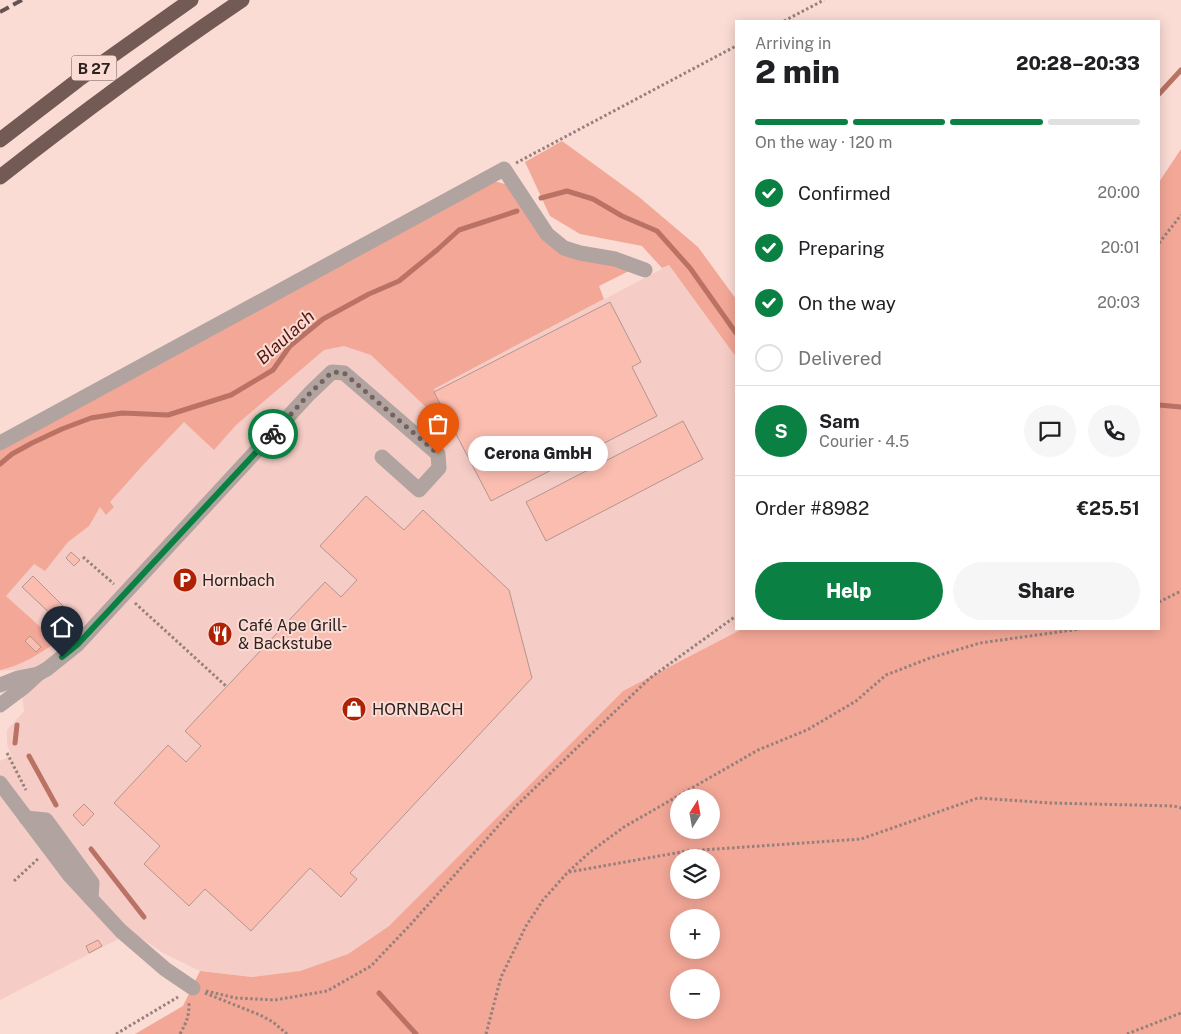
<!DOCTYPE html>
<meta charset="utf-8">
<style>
body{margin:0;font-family:"Public Sans",sans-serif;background:#f6f6f6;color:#202124;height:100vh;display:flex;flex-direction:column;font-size:19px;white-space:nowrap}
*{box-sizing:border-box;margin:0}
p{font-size:16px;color:#757577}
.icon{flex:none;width:28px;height:28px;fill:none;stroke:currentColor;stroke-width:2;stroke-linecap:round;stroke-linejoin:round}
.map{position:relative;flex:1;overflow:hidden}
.side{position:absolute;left:735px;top:20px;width:425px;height:610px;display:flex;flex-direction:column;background:#fff;border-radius:0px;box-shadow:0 2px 12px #0003}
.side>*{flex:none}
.needle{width:32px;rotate:11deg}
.fabs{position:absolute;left:670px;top:789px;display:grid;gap:10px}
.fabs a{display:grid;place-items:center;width:50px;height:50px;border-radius:50%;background:#fff;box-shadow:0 2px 12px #0003;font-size:25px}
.pin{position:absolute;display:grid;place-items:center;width:42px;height:42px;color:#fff;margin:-51px -21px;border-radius:50% 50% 50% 0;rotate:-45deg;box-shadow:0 0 5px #0007}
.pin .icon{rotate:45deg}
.courier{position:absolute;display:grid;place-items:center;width:50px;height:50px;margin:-25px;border:4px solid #0b8043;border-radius:50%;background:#fff;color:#222;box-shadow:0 1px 6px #0007}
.bubble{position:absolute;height:35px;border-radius:18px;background:#fff;box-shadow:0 2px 12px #0003;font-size:16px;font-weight:800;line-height:35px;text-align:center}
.head em{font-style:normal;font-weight:800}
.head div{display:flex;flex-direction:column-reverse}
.head{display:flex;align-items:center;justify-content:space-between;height:85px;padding:0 20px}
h1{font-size:32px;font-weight:800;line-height:38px}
.bar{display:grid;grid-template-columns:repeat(4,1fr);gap:8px 5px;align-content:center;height:60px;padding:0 20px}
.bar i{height:6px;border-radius:4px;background:#e0e0e0}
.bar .on{background:#0b8043}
.bar p{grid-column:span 4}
.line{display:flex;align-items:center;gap:12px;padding:0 20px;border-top:1px solid #e0e0e0}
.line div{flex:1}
.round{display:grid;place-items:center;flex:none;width:52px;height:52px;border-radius:26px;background:#f6f6f6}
ol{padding:0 20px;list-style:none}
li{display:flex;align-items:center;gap:15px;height:55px}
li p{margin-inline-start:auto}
li .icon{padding:5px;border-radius:50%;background:#0b8043;color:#fff;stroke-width:4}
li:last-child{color:#757577}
li i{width:28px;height:28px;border:2px solid #e0e0e0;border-radius:50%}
.action{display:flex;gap:10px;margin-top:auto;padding:10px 20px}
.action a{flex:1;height:58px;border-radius:30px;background:#0b8043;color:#fff;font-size:20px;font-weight:800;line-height:58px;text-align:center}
.action a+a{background:#f6f6f6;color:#202124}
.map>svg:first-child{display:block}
</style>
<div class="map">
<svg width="1181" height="1034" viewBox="0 0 1181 1034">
<rect width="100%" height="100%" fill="#fbdcd5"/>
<polygon fill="#f5cdc6" points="669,265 736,357 736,629 742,629 623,691 389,926 348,954 300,971 252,977 200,971 163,953 132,932 0,1000 0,761 11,755 7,744 7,730 24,711 19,670 0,671 0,479 390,313 434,389"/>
<g fill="#f3a797" fill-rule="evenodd">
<polygon points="562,141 639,197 698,247 736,299 736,357 669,265 662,268 642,246 580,234 550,216 525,162"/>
<path d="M 1181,149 L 1181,1034 L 135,1034 L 183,1006 L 200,971 L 252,977 L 300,971 L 348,954 L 389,926 L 623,691 L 742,629 L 1159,629 L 1159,182 ZM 679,798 L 711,798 L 711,830 L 679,830 ZM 679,858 L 711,858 L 711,890 L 679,890 ZM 679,918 L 711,918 L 711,950 L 679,950 ZM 679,978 L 711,978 L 711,1010 L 679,1010 Z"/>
<path d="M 483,181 L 498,182 L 512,186 L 547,234 L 637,267 L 599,286 L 604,299 L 434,389 L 455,431 L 449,429 L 371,355 L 344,346 L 324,350 L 236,425 L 214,450 L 184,422 L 143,465 L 110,502 L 114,507 L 106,515 L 100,507 L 89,526 L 68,542 L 45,571 L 34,564 L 6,596 L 57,642 C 40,653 21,666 0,670 L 0,443 Z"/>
</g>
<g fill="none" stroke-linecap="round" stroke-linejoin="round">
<g stroke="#b97264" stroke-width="5">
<polyline points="1159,94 1181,70"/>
<polyline points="541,198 567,191 593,199 622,216 657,231 690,268 736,333"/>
<polyline points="1159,405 1181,407"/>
<polyline points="0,464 12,454 32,443 62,429 91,418 122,413 168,415 231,395 273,370 290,346 323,319 369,294 399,281 437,250 459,230 517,211"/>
<polyline points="15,743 17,725"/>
<polyline points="29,756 56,805"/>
<polyline points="91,849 144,917"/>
<polyline points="379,993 416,1034"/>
</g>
</g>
<g fill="#fabdb0" stroke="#b2968f">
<polygon points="610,302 641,362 632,367 657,416 491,501 434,392"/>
<polygon points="683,421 703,459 546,541 526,502"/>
<polygon points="366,496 404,530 423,510 509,590 532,678 350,873 357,879 341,897 310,868 251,931 205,889 189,906 144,864 160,846 114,803 168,745 186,762 201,746 185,731 325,582 341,597 357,580 320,546"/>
<polygon points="71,552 80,560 74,566 66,558"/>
<polygon points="33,576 65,608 55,618 22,587"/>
<polygon points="30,636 41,647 36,652 25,641"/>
<polygon points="84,804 94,814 83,826 73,815"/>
<polygon points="98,940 102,946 89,953 86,946"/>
</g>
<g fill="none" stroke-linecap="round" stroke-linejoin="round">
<g stroke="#95807b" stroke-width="3" stroke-dasharray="2.5 2.5" stroke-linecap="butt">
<polyline points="784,21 824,0"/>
<polyline points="516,163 736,46"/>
<polyline points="1159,243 1181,215"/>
<polyline points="83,557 114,584"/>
<polyline points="1159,602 1181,591"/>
<polyline points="135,603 227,687"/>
<polyline points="7,753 26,790"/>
<polyline points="569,872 687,851 861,839 978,798 1051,803 1174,806 1181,808"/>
<polyline points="14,881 39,858"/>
<polyline points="206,991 236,998 275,1000 327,991 371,966 411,924 516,806 650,678 736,616"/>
<polyline points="205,993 260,1015 273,1022 287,1034"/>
<polyline points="116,1034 178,997"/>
<path d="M 180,1034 C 187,1021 189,1017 189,1003"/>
<polyline points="486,1034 501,977 526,926 543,900 568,872 590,852 624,827 758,750 807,730 856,701 886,675 930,658 980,643 1080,629"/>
<polyline points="1127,1034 1181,1013"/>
</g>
<g stroke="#b0a3a0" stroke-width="15">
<polyline points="0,443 504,169 547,234 564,248 580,253 615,259 645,270"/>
<polyline points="0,685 18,678 38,674 47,669 77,645 310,393 332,372 344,373 438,454 439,468 419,490 382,457"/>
<polyline points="0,705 24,687 38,674"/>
<polyline points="0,783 70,876 121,931 165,969 193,988"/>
<polyline points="26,818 46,820 92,883 91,898"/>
</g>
<g stroke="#745a54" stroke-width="15">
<polyline points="0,140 78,80 191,0"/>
<path d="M 0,177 C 79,115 159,56 242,0"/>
</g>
<polyline stroke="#645350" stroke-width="4" stroke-dasharray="10 5" stroke-linecap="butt" points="0,12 22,0"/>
</g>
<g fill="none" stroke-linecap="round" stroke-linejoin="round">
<polyline stroke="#74625f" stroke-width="5" stroke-dasharray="0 9" points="273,434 310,393 332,372 344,373 438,454"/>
<polyline stroke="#0b8043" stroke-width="6" points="62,657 77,645 273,434"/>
</g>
<defs>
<symbol id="parking-disc" viewBox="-11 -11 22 22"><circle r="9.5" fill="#af2104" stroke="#fbdcd5"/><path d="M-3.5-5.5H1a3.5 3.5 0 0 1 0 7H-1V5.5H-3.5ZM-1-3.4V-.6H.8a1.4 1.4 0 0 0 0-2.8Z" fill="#fff"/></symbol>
<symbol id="restaurant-disc" viewBox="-11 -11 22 22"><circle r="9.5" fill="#af2104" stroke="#fbdcd5"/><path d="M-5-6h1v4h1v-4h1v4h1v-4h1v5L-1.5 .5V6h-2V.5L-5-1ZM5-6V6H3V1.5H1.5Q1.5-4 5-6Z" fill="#fff"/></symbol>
<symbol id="shop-disc" viewBox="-11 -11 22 22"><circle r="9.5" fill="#af2104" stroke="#fbdcd5"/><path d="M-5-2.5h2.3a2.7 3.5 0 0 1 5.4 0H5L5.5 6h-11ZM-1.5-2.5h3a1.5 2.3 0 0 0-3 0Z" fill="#fff"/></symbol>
</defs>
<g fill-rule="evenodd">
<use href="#parking-disc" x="171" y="566" width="28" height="28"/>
<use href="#restaurant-disc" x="206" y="620" width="28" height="28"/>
<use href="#shop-disc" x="340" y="695" width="28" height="28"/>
</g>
<g text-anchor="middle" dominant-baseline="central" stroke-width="4" stroke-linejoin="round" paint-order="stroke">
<rect fill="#fbdcd5" stroke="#6a5956" stroke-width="1" x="71.5" y="55.5" width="45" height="25" rx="4"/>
<g font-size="15" font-weight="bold" fill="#2c211f">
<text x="94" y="68">B 27</text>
</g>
<g font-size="16" fill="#2c211f" stroke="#fbdcd5" text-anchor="start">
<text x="202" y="580">Hornbach</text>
<text x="238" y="625">Café Ape Grill-<tspan x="238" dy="18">&amp; Backstube</tspan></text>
<text x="372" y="709">HORNBACH</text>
</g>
<g font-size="18" font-style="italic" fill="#53170c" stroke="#fbdcd5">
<text transform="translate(285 337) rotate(-42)">Blaulach</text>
</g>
</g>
</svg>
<div class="fabs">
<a><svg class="needle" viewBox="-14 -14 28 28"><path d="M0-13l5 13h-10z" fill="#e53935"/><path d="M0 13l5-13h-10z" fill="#757577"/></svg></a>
<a><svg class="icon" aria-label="layers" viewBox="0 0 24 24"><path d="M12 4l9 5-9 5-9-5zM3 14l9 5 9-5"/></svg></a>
<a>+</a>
<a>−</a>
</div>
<div class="pin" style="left:438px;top:454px;background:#ea580c"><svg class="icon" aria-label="bag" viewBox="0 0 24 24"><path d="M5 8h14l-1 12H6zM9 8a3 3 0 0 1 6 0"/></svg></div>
<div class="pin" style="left:62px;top:657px;background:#1f2937"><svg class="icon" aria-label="home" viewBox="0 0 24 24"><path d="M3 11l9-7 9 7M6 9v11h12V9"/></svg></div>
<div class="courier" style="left:273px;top:434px"><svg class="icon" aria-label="bike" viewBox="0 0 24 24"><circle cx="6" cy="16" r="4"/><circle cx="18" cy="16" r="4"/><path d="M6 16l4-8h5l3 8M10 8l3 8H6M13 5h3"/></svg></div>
<div class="bubble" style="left:468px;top:436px;width:140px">Cerona GmbH</div>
<section class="side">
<div class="head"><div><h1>2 min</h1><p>Arriving in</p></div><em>20:28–20:33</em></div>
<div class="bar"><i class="on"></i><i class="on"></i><i class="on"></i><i></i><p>On the way · 120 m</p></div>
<ol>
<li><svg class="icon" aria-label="check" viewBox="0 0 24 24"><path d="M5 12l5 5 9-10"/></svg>Confirmed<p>20:00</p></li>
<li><svg class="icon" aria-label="check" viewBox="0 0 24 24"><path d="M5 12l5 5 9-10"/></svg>Preparing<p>20:01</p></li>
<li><svg class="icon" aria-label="check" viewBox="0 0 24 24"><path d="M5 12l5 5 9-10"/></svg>On the way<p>20:03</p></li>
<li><i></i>Delivered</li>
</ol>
<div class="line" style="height:90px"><b class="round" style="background:#0b8043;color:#fff">S</b><div><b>Sam</b><p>Courier · 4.5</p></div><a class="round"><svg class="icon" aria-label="chat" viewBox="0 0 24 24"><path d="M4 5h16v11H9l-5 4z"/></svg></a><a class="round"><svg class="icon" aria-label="phone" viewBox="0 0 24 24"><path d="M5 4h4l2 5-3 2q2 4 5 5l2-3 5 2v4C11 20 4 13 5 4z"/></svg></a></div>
<div class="line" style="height:65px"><div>Order #8982</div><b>€25.51</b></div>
<div class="action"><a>Help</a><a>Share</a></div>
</section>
</div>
